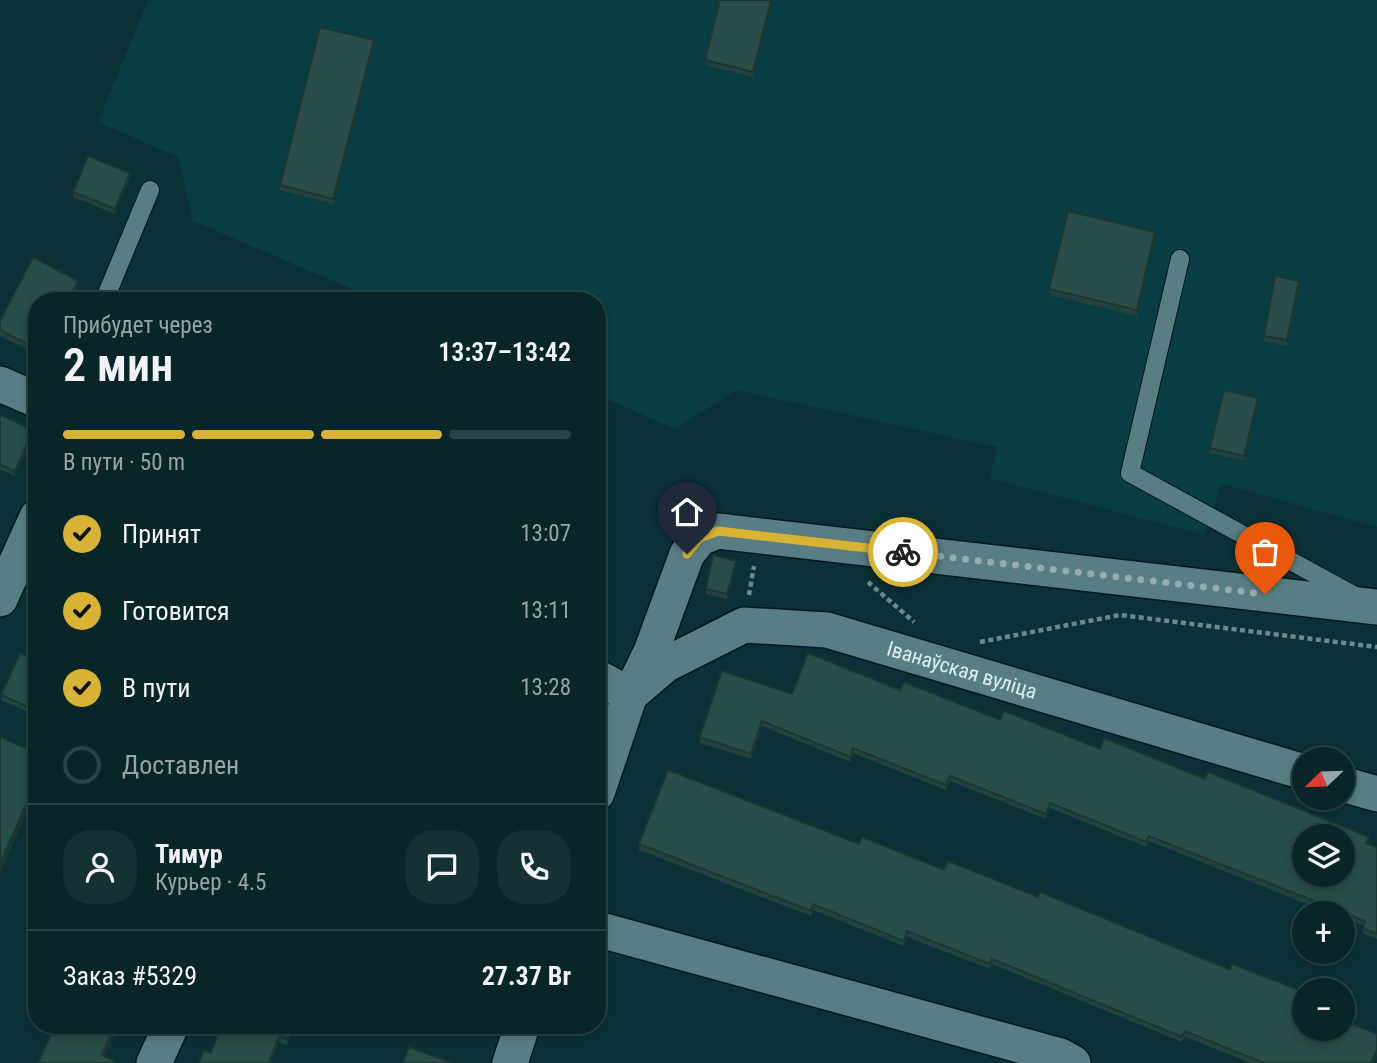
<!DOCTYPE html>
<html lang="ru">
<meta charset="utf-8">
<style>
body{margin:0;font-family:"Roboto Condensed",sans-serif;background:#163134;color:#f1f3f6;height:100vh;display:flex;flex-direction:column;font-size:26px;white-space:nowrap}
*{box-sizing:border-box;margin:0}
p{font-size:23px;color:#98a5a8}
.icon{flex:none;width:38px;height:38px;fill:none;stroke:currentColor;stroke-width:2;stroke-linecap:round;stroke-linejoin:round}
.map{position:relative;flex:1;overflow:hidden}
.drawer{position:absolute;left:28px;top:292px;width:578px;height:742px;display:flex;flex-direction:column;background:#082528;border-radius:28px;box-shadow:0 4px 10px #0003,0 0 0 2px #294245}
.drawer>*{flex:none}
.needle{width:46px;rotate:247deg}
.controls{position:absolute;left:1292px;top:747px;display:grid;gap:14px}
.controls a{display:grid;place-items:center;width:63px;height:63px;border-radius:50%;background:#082528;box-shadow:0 4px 10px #0003,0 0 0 2px #294245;font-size:35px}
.pin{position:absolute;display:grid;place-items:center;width:60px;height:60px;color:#fff;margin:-72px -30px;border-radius:50% 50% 50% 0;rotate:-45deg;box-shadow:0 0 7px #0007}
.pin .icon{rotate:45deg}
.courier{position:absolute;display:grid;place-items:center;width:70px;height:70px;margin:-35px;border:5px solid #d9b434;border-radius:50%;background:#fff;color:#222;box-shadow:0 2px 9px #0007}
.headline em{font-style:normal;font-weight:600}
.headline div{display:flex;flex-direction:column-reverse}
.headline{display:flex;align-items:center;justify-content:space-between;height:119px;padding:0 35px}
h1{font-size:46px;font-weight:600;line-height:52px}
.bar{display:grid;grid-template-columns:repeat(4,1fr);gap:10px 7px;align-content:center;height:84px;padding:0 35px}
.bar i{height:9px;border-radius:5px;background:#294245}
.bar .selected{background:#d9b434}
.bar p{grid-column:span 4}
.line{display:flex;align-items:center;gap:18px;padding:0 35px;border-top:2px solid #294245}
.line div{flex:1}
.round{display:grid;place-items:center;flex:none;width:74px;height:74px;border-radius:28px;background:#163134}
ol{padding:0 35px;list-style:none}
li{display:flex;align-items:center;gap:21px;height:77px}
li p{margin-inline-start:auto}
li .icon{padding:7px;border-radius:50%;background:#d9b434;color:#111;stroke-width:4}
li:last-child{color:#98a5a8}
li i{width:38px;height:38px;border:4px solid #294245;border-radius:50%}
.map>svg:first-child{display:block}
</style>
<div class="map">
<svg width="1377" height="1063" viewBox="0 0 1377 1063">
<rect width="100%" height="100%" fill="#0b3136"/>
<polygon fill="#083d43" points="148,0 1377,0 1377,527 1222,484 1204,535 990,478 997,447 736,390 676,429 597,395 597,301 380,301 193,221 178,157 98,122"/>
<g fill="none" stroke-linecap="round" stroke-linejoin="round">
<defs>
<g id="service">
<polyline points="1180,259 1130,473 1353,595"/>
<polyline points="104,301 150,190"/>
</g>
<g id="minor">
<polyline points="0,384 37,400"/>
<polyline points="0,599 37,517"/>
<polyline points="597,677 630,695 651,652 687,554 700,538 718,531 1377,607"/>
<polyline points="1342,784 1377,794"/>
<path id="s1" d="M 597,793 L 630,695 L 665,665 L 744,625 L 827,630 L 1304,772"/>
<polyline points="597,929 1060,1056 1073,1063"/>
<polyline points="154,1063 171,1026"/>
<polyline points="510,1063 522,1026"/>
</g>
</defs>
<use href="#service" stroke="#00181c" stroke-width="20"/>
<use href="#minor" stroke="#00181c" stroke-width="38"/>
<g stroke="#6c898d" stroke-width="4.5" stroke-dasharray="5 3.5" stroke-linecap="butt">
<polyline points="868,582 914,622"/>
<polyline points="749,595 754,566"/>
<polyline points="980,642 1120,615 1377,647"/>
</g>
<use href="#service" stroke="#587e83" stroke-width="18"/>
<use href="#minor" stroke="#587e83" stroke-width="35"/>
</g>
<g fill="#23423e">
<polygon points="720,0 772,0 753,77 705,65 705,60"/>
<polygon points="374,46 333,204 280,190 280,185"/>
<polygon points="130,178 115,214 73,197 73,192"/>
<polygon points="1155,238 1137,316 1049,295 1049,289"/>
<polygon points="33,257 78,281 78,286 71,301 37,301 37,354 0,336 0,321"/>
<polygon points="1299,286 1287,346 1264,341 1264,336"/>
<polygon points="1258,403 1244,461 1210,453 1210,448"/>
<polygon points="0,415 33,435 15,476 0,470"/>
<polygon points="736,566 727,599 706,594 706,589"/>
<polygon points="37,661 37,716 1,700 1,695"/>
<polygon points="900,690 1100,749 1205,779 1369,842 1368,844 1377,848 1377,939 1363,933 1364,926 1342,917 1342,914 1332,914 1149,841 1146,847 1050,808 1046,819 950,781 946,790 853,753 850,762 762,726 751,759 700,743 700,737 792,694"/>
<polygon points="639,844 859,844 944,870 1302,1004 1377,1034 1377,1054 1374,1063 1251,1063 1185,1037 1182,1042 992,964 990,969 907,937 904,946 813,910 811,916 639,850"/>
<polygon points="294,1026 287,1045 279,1042 211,1053"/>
</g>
<g fill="#1d3632">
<polygon points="771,0 772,0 753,77 753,72"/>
<polygon points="374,40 374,46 333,204 333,199"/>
<polygon points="130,173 130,178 115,214 115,209"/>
<polygon points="1155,232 1155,238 1137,316 1137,310"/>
<polygon points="78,281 78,286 71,301 68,301"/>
<polygon points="1299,281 1299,286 1287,346 1287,340"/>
<polygon points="1258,398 1258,403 1244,461 1244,456"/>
<polygon points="33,430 33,435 15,476 15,471"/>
<polygon points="736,561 736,566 727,599 727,594"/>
<polygon points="762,721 762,726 751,759 751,754"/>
<polygon points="37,779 37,789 0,874 0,864"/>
<polygon points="1050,803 1050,808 1046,819 1046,814"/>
<polygon points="115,1026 119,1026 102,1063 102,1055"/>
<polygon points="292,1026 294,1026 287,1045 287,1039"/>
<polygon points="279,1036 279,1042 271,1063 269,1063"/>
<polygon points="1377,1049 1377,1054 1374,1063 1371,1063"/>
</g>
<g fill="#294d48" stroke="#1d3632" stroke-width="2" fill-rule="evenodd">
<polygon points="720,0 771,0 753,72 705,60"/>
<polygon points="320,27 374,40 333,199 280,185"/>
<polygon points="88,156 130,173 115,209 73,192"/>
<polygon points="1068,211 1155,232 1137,310 1049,289"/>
<polygon points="33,257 78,281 68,301 37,301 37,349 0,330 0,321"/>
<polygon points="1275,276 1299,281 1287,340 1264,336"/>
<polygon points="1224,390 1258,398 1244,456 1210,448"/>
<polygon points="0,415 33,430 15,471 0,465"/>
<polygon points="713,555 736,561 727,594 706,589"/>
<polygon points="20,653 37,661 37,711 1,695"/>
<path d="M 808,653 L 900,690 L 904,682 L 1000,720 L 1004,711 L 1100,749 L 1104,738 L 1205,779 L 1208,772 L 1369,837 L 1366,843 L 1377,848 L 1377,934 L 1363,928 L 1365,921 L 1149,836 L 1146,842 L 1050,803 L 1046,814 L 950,776 L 946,785 L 853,748 L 850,757 L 762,721 L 751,754 L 700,737 L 722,671 L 792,694 ZM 1304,836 L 1342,836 L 1342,875 L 1304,875 Z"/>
<polygon points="0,737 37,753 37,779 0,864"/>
<polygon points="668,770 859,844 862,837 944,870 948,861 1038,897 1040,892 1230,970 1232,964 1304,992 1300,1003 1304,1004 1304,1029 1342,1029 1342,1020 1377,1034 1377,1049 1371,1063 1264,1063 1185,1031 1182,1037 992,959 990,964 907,931 904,941 813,904 811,911 639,844"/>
<polygon points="55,1026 115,1026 102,1055 115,1061 114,1063 38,1063"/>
<polygon points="221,1026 292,1026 287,1039 279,1036 269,1063 199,1063 204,1050 211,1053"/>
<polygon points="409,1047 452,1063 403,1063"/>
</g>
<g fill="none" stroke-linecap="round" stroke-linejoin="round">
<polyline stroke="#92acb0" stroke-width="7" stroke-dasharray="0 12.6" points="903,552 1265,594"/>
<polyline stroke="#d9b434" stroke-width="9" points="687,554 700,538 718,531 903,552"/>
</g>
<g text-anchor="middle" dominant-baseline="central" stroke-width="5" stroke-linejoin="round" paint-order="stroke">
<g font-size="21" fill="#dbeff2" stroke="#0b3136">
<text stroke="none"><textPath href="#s1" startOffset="462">Іванаўская вуліца</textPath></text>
</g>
</g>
</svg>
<div class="controls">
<a><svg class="needle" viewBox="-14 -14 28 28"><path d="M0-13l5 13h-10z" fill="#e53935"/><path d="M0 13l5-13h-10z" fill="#98a5a8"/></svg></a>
<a><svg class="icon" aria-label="layers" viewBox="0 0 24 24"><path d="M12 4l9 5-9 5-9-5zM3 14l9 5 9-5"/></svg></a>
<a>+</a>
<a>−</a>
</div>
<div class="pin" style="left:1265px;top:594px;background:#ea580c"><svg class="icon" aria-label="bag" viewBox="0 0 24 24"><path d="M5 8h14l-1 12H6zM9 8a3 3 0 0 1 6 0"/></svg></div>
<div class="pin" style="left:687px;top:554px;background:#1f2937"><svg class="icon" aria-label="home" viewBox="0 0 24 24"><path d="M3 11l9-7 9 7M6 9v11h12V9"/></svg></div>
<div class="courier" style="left:903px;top:552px"><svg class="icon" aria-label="bike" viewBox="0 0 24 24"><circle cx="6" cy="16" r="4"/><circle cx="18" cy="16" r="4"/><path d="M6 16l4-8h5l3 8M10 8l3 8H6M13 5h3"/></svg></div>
<section class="drawer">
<div class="headline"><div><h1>2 мин</h1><p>Прибудет через</p></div><em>13:37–13:42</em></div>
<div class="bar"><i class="selected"></i><i class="selected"></i><i class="selected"></i><i></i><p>В пути · 50 m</p></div>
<ol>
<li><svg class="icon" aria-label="check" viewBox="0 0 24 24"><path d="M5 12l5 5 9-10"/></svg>Принят<p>13:07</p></li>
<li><svg class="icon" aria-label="check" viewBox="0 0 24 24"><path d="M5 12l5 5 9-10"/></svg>Готовится<p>13:11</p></li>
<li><svg class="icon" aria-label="check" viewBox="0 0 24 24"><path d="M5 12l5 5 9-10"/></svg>В пути<p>13:28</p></li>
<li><i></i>Доставлен</li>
</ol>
<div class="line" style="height:126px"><a class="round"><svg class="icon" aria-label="person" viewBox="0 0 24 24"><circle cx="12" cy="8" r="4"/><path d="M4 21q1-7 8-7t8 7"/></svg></a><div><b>Тимур</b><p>Курьер · 4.5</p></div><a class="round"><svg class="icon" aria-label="chat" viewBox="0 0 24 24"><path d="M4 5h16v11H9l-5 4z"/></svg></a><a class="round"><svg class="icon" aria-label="phone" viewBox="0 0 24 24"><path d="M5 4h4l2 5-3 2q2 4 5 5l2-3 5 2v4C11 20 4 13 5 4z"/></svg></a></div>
<div class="line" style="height:91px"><div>Заказ #5329</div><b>27.37 Br</b></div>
</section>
</div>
